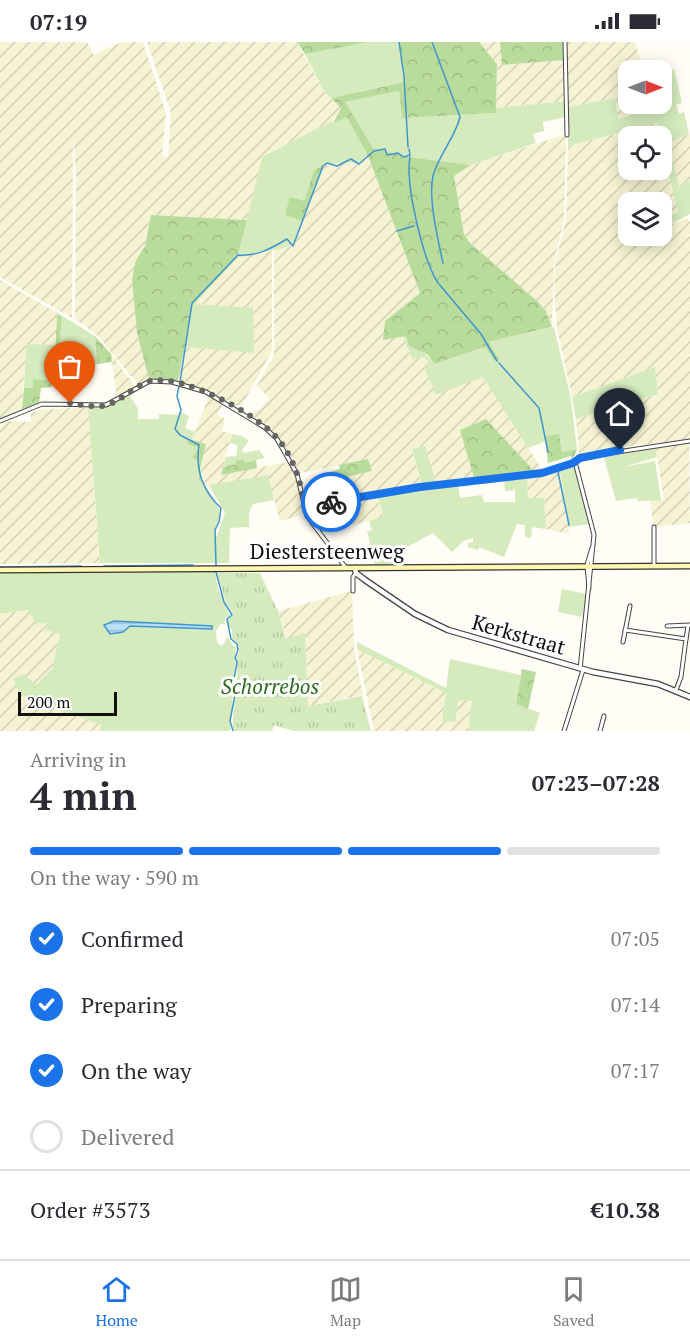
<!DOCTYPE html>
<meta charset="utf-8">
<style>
body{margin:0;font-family:"PT Serif",serif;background:#f7f7f7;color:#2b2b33;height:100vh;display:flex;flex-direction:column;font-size:22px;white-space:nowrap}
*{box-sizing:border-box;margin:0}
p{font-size:20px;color:#7c7c81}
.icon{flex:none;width:33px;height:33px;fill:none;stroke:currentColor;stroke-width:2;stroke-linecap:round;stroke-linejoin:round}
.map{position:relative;height:689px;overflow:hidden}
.side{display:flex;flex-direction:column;background:#fff;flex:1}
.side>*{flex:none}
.needle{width:39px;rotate:90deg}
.fabs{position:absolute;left:618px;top:18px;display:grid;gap:12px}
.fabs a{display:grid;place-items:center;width:54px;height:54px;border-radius:12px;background:#fff;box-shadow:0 3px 15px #0003;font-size:30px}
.scale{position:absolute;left:18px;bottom:15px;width:99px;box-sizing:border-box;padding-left:6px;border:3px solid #111;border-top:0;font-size:16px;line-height:21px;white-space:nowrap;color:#111;-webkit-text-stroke:4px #fff;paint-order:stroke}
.pin{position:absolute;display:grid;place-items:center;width:51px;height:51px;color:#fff;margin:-62px -26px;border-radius:50% 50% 50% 0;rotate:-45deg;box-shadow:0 0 6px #0007}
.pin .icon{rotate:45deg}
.courier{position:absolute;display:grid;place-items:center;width:60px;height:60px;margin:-30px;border:4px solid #1a73e8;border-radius:50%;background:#fff;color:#222;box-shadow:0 2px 8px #0007}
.headline em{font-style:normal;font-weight:700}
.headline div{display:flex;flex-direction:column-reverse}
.headline{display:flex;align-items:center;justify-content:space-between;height:102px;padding:0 30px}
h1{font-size:39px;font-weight:700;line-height:45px}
.bar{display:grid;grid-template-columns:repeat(4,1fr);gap:9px 6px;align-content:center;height:72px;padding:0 30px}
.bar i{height:8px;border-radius:4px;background:#e1e1e2}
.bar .on{background:#1a73e8}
.bar p{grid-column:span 4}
.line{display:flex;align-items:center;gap:15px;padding:0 30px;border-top:2px solid #e1e1e2}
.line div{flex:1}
ol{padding:0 30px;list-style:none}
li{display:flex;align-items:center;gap:18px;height:66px}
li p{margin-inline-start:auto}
li .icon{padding:6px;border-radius:50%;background:#1a73e8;color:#fff;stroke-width:4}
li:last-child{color:#7c7c81}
li i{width:33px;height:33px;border:3px solid #e1e1e2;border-radius:50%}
.status{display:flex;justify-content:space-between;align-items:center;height:42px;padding:0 30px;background:#fff;direction:ltr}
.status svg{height:16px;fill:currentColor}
.dock{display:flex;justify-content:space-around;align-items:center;height:84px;border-top:2px solid #e1e1e2;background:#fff;font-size:16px;color:#7c7c81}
.dock a{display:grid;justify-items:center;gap:3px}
.dock .on{color:#1a73e8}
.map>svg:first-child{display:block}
</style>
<div class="status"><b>07:19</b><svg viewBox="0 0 49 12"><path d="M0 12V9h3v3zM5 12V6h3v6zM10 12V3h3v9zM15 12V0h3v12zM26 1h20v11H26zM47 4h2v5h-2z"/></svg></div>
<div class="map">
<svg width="690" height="689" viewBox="0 0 690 689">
<defs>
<pattern id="farmland-furrows" width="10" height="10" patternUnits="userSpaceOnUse" patternTransform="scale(1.5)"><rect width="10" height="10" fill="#f6f3d4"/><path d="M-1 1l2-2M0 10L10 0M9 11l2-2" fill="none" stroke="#d2cfb5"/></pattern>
<pattern id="forest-crowns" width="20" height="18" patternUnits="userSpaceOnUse" patternTransform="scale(1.5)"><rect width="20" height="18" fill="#b9dc9c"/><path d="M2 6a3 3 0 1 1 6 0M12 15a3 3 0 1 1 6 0" fill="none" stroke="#9ebc85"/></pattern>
<pattern id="park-tufts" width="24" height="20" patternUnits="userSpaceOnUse" patternTransform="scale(1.5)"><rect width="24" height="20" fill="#d5ebbd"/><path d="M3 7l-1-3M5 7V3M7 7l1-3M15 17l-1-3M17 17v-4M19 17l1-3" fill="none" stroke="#b6c8a1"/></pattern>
<pattern id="water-rules" width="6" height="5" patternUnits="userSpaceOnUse" patternTransform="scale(1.5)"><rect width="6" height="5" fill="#b9e0f7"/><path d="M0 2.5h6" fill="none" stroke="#9ebfd3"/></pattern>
</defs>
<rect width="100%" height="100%" fill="#fffdf5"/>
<g fill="url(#farmland-furrows)" fill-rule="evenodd">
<polygon points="0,0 87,0 94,13 122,0 143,0 166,71 162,115 168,114 171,71 147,0 297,0 325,51 341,66 332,79 262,115 247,178 151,173 145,204 136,218 137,291 149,338 137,341 96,292 76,278 75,274 76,135 73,95 72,276 0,235"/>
<polygon points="479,0 500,0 503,23 565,18 565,59 496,66 497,22"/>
<polygon points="567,0 635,0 643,28 628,28 628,62 652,62 654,67 618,77 615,56 568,65"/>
<path d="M 657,81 L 660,94 L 628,94 L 628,128 L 662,128 L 662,99 L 679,170 L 671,173 L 673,182 L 687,176 L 690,180 L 690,398 L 621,405 L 581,413 L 579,412 L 576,377 L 658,352 L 655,325 L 572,355 L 557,286 L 554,250 L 555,221 L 566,178 L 568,104 ZM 628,160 L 662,160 L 662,194 L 628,194 Z"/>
<polygon points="566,92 564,177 554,221 552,285 546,269 537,259 469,200 464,192 454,134 471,123"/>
<polygon points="690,92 690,139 679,144 668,101"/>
<polygon points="368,114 420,251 386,279 383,298 403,294 412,317 425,314 429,324 425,325 483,335 543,429 535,430 485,377 461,388 474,436 436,441 424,404 412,408 422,443 323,459 304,453 303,444 371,429 369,418 299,431 279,395 250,372 262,366 269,356 257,344 274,312 274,207 292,204 324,122 335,124 350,119 359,122"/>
<polygon points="272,209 272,309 242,363 236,364 204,347 178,339 185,305 254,310 252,267 193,262 237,216"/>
<polygon points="0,238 56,270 57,273 56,303 26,303 22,367 0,376"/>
<polygon points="111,312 135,344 117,356 112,320"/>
<polygon points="209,354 223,362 217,373 225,377 222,389 232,392 221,432 290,420 299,441 303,473 280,479 267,433 206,445 200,426 206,402 192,398"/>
<polygon points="88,365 100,521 0,522 0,384 4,382 4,379 31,380 31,372 39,368"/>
<polygon points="689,400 690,481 653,485 651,458 664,457 656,407"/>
<polygon points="560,427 569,492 546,487 544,456 528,457 527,433"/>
<polygon points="377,453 384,475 322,491 308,473 312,464"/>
<polygon points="352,549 354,608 363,653 308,664 305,592 287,597 278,569"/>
<polygon points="28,568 38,581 47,582 60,592 52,627 36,643 33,642 20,651 101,683 100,689 0,689 0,572"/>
<polygon points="357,607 446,651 442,678 458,657 473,659 468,689 374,689"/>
</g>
<g fill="#d5ebbd">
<polygon points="370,0 398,0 405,40 331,56 325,51 305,12"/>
<polygon points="660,20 665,32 674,27 682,61 676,63 679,72 684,70 689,92 668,101 679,144 690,139 690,172 673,181 671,173 678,170 657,81 568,104 568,65 615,56 618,77 653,67 652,62 662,62 662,28 644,28"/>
<polygon points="399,49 402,76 496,71 496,66 565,59 566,75 543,80 544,89 533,92 536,101 471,123 409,115 373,106 344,60"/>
<path d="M 347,74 L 368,114 L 359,122 C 348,117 336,124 324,122 L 314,128 L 304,159 L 286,173 L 302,179 L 292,204 L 237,216 L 262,115 L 332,79 L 333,81 Z"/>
<polygon points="193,262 253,266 254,311 185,305"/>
<path d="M 56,270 L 95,294 L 97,322 L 83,324 L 83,332 L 73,333 L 68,328 L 69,319 C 55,312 59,287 62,274 L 57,273 Z"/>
<path d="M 554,285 L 571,357 L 577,407 L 562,410 L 559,393 L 545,394 L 546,399 L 528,406 L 483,335 L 436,353 L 424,325 L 429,323 L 425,315 L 412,317 L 403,294 L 406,294 C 414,309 425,308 434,322 L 485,305 L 498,317 L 487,300 Z"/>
<polygon points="26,302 56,303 54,345 51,345 50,338 34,337 33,347 24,346"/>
<polygon points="655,325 658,352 576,377 572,355"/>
<path d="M 129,352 L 138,367 L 138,377 L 159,377 L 159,372 L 179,373 L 180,370 L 189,374 L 185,386 L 195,390 L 192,398 L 189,397 L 200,406 L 193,414 L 198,419 L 199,439 L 202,439 C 217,463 226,464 214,493 L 217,494 L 225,471 L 209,443 L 268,433 L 274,458 L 253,462 L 249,471 L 249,485 L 230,486 L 229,521 L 100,521 L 88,365 L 105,364 Z"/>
<polygon points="232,392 242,394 249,399 242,408 244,411 259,408 265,416 244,421 236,419 237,422 223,425 226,415 236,414 238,403 230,401"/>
<polygon points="425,404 436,441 422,443 412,407"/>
<polygon points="656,407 657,415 623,425 655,419 661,458 638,459 637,456 616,459 604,416 613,412"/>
<polygon points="575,423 590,482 568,485 560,427"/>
<polygon points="527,433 528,456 544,456 546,487 532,485 531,496 525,495 525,483 517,482 504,515 479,505 478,508 468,505 468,501 473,500 473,496 464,499 452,510 433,491 396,511 396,522 375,522 367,489 372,488 369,479 384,474 377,453 458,441 460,456 482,453 484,460 515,460 515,448 505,449 504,436"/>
<polygon points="0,530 215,530 217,543 230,575 226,575 224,583 221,581 216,589 217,600 220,604 224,602 227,595 236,607 230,689 100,689 101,683 20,652 13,637 23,632 36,643 52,627 60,592 46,588 47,582 38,581 37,584 28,568 0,572"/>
<polygon points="562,547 586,552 582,575 558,570"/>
<polygon points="357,600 446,646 450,617 521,633 516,662 540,671 534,689 468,689 472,659 458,658 455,680 442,679 446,651 357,607"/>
</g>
<g fill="url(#forest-crowns)">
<polygon points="297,0 370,0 305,12"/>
<polygon points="398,0 479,0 497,22 496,71 402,76 399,49 345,60 373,106 409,115 471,123 454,134 464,192 469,200 537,259 546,269 552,285 488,300 499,317 495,319 485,305 434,322 428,313 409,304 406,294 383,298 385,279 420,251 368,114 347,75 333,81 341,66 331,56 405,40"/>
<polygon points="500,0 564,0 565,18 502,23"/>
<polygon points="324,122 302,179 285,173 290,155 304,159 314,128"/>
<polygon points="151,173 247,178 237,216 193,263 178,339 149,338 137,291 132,237 136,218 145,204"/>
<polygon points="57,273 62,274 59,307 64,308 63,316 69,319 68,328 73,333 73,350 70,350 70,339 63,340 60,345 54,345"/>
<polygon points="95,294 111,312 112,320 97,322"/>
<polygon points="33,337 51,338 51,345 41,346 39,361 22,367 24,346 33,346"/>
<polygon points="486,377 535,430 474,436 460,388"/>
<polygon points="559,392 562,410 577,407 572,419 571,414 548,421 545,394"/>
<polygon points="189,397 206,402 200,426 202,439 199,439 198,419 192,415 200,406 187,402"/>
<polygon points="368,417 372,429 328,439 326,431 340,427 339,423"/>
<polygon points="244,418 244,421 256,418 257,426 221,433 223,425 236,422 236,419"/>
<polygon points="522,627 536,630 528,667 516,662"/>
</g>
<path fill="url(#park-tufts)" d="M 217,531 L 260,531 L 278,569 L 286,597 L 305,591 L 308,664 L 362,654 L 371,689 L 294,689 L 274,683 L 272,689 L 233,689 C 231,672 241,628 236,616 L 239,611 L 238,602 L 232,596 L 232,588 L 226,581 L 233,572 L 226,561 Z"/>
<polygon fill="url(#water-rules)" stroke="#3f96cf" stroke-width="1.5" points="114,579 212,584 212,587 130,584 123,590 110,592 104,583"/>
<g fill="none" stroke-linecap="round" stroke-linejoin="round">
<g stroke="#3f96cf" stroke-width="1.5">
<polyline points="399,0 404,34 408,105"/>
<path d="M 432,0 L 460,75 C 455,96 438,114 433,134 C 428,157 438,198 443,221"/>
<path d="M 410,115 C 405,142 423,218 438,241"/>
<polyline points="397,189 414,184"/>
<polyline points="439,242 481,292 497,319"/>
<polyline points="499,321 539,366 548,410"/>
<path d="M 180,340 L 192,261 L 238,213 C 256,215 272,206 287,197 L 293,204 L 323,124 L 327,121 L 337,124 L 351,117 L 359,122 L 374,109 L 385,107 L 387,113 L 398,111 L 404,115 L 410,113 L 409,107"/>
<path d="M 179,344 L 177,354 L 181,368 L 175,387 L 180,393 L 199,403 C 195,427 203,450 221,466 L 219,480 L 215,488 L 216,523"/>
<polyline points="558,430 569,483"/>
<polyline points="104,524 193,523"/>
<polyline points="0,525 81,524"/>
<polyline points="216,530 224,560 232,573 227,577 231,597 237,602 238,608 235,616 237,620 233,643 236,647 230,679 233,689"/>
</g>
<defs>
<g id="minor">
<polyline points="565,0 567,93"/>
<polyline points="0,379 42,362 106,363 150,339 172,340 206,350 264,385 277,397 297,432 307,474 346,526"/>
<polyline points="575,420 594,493 580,627"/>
<polyline points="305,465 420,445 542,431 573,421 584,415 690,399"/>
<polyline points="654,485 654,524"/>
<polyline points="589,546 587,523 592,506"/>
<polyline points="353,549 353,535 356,531"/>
<polyline points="667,584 690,583"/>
<polyline points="625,588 686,597 681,635 676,648"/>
<polyline points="686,597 688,584"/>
<polyline points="623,600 630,564"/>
<polyline points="564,689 583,628"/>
<polyline points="600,689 604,674"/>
</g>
<polyline id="tertiary" points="355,526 356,531 365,538 415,572 448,588 593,630 658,642 690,655"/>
<polyline id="secondary" points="0,528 690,524"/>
</defs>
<use href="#minor" stroke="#444" stroke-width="5"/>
<use href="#tertiary" stroke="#444" stroke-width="7"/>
<use href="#secondary" stroke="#333" stroke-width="7"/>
<use href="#minor" stroke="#fff" stroke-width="3"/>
<use href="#tertiary" stroke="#fff" stroke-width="4.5"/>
<use href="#secondary" stroke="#fff6b0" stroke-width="4.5"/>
</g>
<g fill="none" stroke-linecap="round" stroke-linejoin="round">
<path stroke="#646461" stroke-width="6" stroke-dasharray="0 10.8" d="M 70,361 C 82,363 95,366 107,363 C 123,358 134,343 151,339 C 184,332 257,372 278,397 C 294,416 301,441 305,465 L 331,460"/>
<polyline stroke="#1a73e8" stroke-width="8" points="331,460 420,445 542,431 573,421 580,416 620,408"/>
</g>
<g text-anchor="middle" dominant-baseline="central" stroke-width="6" stroke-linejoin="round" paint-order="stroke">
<g font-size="21" fill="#111" stroke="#fff">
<text x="327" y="509">Diestersteenweg</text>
<text transform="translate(519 592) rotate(16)">Kerkstraat</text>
</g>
<g font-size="21" font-style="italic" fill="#2f6b1f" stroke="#fff">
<text x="270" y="644">Schorrebos</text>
</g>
</g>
</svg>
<div class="fabs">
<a><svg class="needle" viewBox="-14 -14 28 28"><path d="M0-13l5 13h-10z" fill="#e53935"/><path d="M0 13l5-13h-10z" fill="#7c7c81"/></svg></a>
<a><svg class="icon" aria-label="locate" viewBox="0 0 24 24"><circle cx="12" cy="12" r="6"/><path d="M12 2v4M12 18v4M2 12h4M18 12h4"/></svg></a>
<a><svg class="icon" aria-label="layers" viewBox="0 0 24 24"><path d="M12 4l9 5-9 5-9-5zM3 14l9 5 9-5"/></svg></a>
</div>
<div class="scale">200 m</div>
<div class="pin" style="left:70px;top:361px;background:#ea580c"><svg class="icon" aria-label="bag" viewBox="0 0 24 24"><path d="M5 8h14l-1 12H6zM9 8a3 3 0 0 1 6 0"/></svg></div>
<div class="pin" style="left:620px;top:408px;background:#1f2937"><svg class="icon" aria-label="home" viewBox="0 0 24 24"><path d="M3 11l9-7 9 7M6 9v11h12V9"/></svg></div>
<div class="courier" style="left:331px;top:460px"><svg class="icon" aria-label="bike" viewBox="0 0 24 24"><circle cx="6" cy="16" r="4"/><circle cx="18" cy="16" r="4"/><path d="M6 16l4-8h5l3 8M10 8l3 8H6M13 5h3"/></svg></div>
</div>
<section class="side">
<div class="headline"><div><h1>4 min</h1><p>Arriving in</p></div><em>07:23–07:28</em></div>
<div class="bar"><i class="on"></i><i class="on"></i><i class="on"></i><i></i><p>On the way · 590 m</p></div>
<ol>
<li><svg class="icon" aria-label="check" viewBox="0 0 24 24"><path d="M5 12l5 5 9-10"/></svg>Confirmed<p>07:05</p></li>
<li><svg class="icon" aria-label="check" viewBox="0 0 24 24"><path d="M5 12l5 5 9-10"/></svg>Preparing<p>07:14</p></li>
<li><svg class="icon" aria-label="check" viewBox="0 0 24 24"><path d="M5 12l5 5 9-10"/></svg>On the way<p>07:17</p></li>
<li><i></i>Delivered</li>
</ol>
<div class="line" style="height:78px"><div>Order #3573</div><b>€10.38</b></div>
</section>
<nav class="dock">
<a class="on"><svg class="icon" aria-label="home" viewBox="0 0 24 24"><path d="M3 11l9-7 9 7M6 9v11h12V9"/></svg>Home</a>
<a><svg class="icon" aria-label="map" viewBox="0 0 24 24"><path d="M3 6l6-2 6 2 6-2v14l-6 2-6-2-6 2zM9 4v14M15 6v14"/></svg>Map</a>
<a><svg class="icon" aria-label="saved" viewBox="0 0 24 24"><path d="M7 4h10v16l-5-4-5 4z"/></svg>Saved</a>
</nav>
